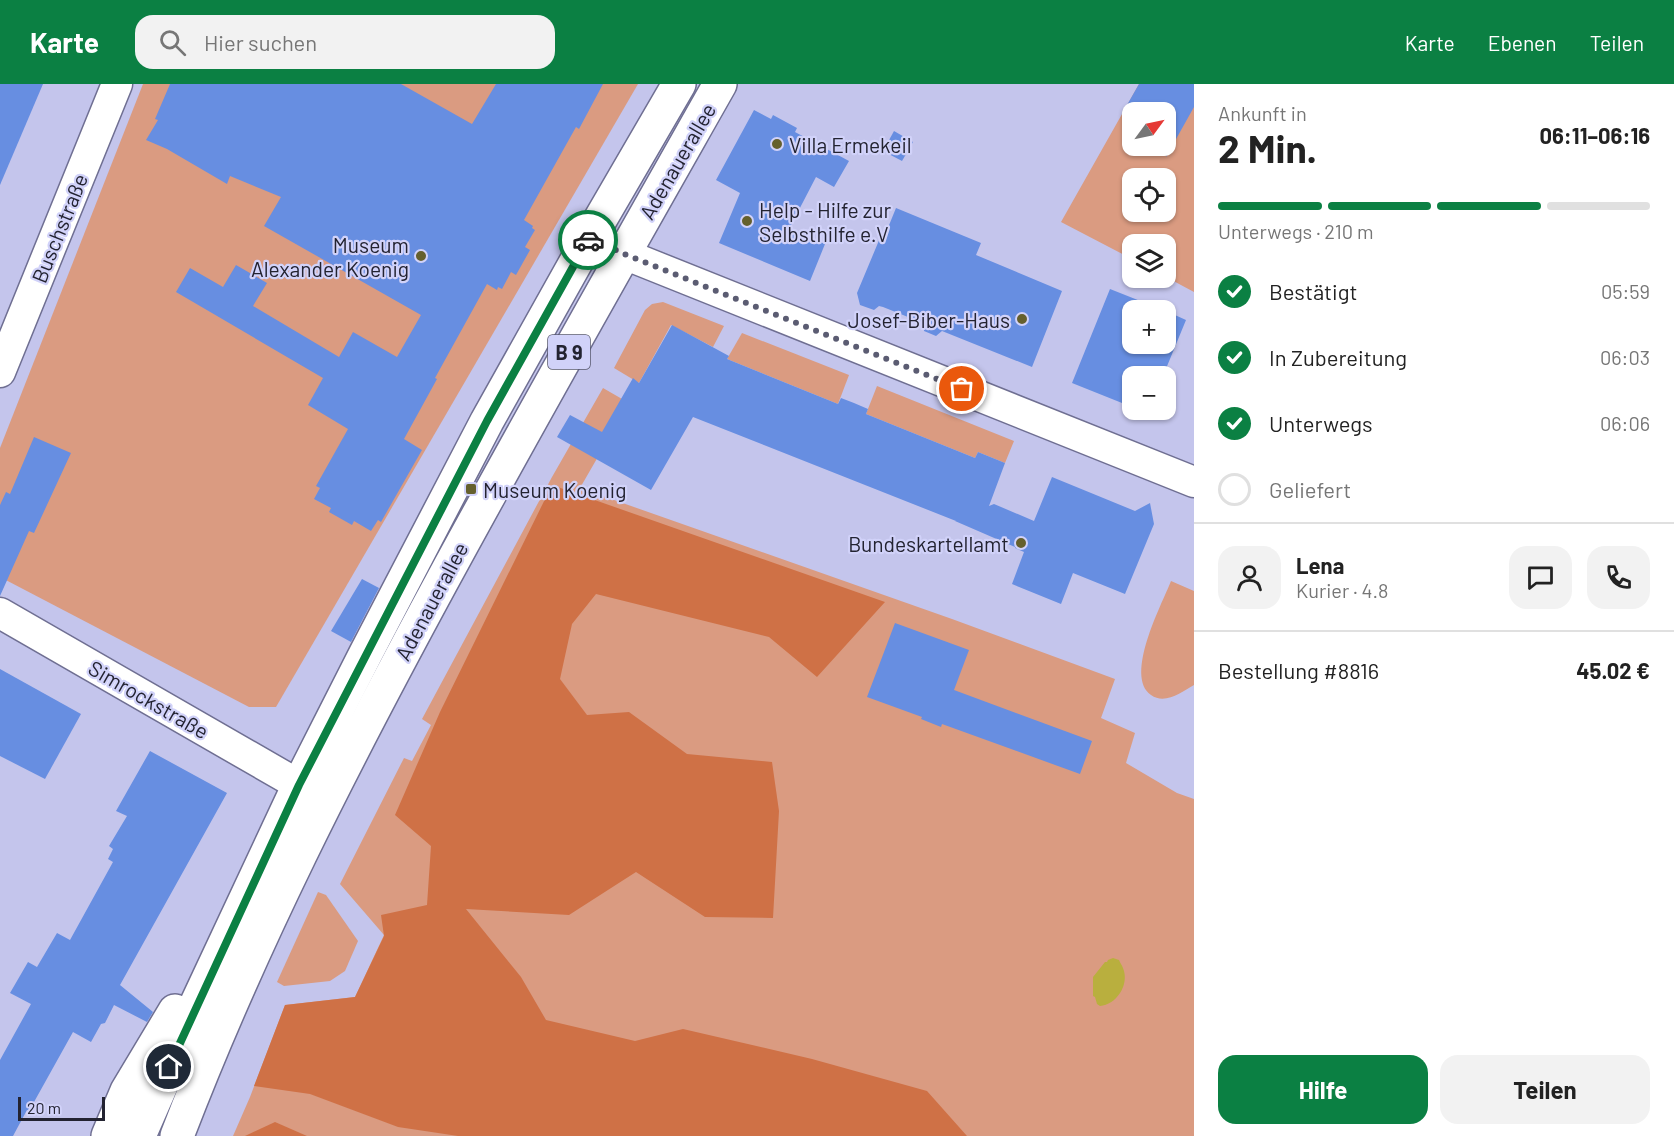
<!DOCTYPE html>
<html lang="de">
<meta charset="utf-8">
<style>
body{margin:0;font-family:Barlow,sans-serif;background:#f2f2f2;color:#222;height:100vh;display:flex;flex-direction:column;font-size:22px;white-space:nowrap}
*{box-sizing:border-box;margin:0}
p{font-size:20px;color:#767676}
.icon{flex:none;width:33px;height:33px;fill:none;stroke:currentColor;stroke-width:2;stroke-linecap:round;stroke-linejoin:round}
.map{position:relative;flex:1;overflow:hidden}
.panel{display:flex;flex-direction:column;background:#fff;width:480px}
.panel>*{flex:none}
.needle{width:39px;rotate:57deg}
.buttons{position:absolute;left:1122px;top:18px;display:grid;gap:12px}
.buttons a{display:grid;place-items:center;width:54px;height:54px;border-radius:12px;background:#fff;box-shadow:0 2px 4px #0004;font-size:30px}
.scale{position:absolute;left:18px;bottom:15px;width:87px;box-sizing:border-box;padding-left:6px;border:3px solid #232331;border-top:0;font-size:16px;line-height:21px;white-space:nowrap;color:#232331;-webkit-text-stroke:4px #d1d2f9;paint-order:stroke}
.pin{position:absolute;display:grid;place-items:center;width:51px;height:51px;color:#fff;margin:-26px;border:3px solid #fff;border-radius:50%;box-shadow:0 2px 6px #0007}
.courier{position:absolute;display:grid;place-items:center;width:60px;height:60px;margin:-30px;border:4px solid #0b8043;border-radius:50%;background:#fff;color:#222;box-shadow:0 2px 8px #0007}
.head em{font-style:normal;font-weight:700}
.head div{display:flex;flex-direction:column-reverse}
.head{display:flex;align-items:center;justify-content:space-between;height:102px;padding:0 24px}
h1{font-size:39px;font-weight:700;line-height:45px}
.bar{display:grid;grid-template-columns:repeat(4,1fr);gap:9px 6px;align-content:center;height:72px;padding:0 24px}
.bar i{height:8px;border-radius:4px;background:#e0e0e0}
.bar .current{background:#0b8043}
.bar p{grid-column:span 4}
.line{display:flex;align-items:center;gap:15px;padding:0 24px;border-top:2px solid #e0e0e0}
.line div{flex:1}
.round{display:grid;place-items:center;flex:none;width:63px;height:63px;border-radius:18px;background:#f2f2f2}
ol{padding:0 24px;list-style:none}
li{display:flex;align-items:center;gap:18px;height:66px}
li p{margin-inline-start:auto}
li .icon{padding:6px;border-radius:50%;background:#0b8043;color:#fff;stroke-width:4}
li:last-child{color:#767676}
li i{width:33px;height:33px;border:3px solid #e0e0e0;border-radius:50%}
.cta{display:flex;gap:12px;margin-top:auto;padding:12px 24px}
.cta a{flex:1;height:69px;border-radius:18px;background:#0b8043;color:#fff;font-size:24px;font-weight:700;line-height:69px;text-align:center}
.cta a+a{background:#f2f2f2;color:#222}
header{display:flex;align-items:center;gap:36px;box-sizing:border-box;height:84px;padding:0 30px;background:#0b8043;color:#fff}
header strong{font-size:28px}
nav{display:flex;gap:33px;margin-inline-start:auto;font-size:21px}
.search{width:420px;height:54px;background:#f2f2f2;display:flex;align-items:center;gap:15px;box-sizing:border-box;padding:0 21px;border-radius:18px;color:#767676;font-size:22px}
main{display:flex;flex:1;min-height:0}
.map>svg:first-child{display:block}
</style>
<header>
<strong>Karte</strong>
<div class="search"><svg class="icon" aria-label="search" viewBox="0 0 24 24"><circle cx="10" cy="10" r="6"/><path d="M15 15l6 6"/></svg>Hier suchen</div>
<nav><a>Karte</a><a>Ebenen</a><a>Teilen</a></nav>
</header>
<main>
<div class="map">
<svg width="1194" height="1052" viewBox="0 0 1194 1052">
<rect width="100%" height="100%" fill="#c4c5ec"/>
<g fill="#da9b81" fill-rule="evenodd">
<polygon points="143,0 638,0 276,623 249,623 0,493 0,364"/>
<path d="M 1139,0 L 1194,0 L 1194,208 L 1166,193 L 1166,160 L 1132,160 L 1132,175 L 1061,138 ZM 1132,28 L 1166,28 L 1166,62 L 1132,62 ZM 1132,94 L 1166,94 L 1166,128 L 1132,128 Z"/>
<polygon points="663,218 724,242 713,263 671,241 639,299 614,284 645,226 652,220"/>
<polygon points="742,249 849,291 838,320 727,275"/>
<polygon points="877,302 1014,357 1005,379 978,368 975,374 866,330"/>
<polygon points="603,304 629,319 580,404 952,535 1115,595 1101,634 1135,649 1126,679 1177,709 1194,715 1194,1052 233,1052 250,1013 285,921 355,913 384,851 340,800 404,674 412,677 431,641 422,635 552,393"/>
<path d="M 1171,497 L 1194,507 L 1194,601 C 1182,608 1165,621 1151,611 C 1124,592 1161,522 1171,497 Z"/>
<polygon points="318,808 326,811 358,857 345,887 330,897 284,902 277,898"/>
</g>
<g fill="#cf7146">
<polygon points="552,401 885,518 817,593 769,553 596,510 572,540 560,595 587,631 629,628 687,670 772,678 779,727 773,834 705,833 636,788 569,831 466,825 521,893 546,936 635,957 683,945 812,975 927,1007 967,1052 458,1052 398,1043 310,1010 254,1002 285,921 355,913 384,852 381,831 427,821 431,762 395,731 440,628"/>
<polygon points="275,1038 307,1052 245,1052"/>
</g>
<path fill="#b9af3e" d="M 1113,874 L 1119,876 C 1120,879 1122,881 1123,884 C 1130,901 1116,921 1100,922 L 1097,920 L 1095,913 L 1093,912 L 1093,893 L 1105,878 L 1107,878 L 1108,876 Z"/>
<g fill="#678ee1">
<polygon points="0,0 43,0 0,101"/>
<polygon points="170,0 401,0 472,40 496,0 603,0 579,45 576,43 524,136 533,142 532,144 535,146 525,163 530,166 516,191 511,188 502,205 498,203 497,206 487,200 435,294 437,295 404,355 422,366 381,438 378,436 371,447 354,437 352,441 329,428 331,424 314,415 320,404 316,402 348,345 308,321 323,294 176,208 190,184 223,203 236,181 267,199 253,222 339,273 353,248 397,273 421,231 264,142 281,113 230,92 227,100 167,65 146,56 158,36 155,35"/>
<polygon points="1139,0 1194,0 1194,23 1166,73 1166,28 1123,28"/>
<polygon points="754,26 771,35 773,31 797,44 795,48 849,77 834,103 816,93 789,145 825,160 810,197 719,159 740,109 716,96"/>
<polygon points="894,47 913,58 902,77 883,67"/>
<polygon points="896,124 981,159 976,171 1062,207 1032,283 942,247 936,252 924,247 923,239 883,223 879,222 874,226 860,221 857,209 880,154 883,156"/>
<polygon points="1110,205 1163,226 1132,226 1132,260 1166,260 1166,227 1186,236 1163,292 1132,292 1132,323 1072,299"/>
<polygon points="672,241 729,272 727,275 838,320 841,314 854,319 868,325 866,330 975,374 978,368 1005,379 989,422 994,420 1034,437 1052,393 1135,427 1150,419 1154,440 1125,510 1073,489 1061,520 1012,500 1024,468 1015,464 1015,463 955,437 956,437 693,333 651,406 557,353 570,331 602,348 633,294 639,299"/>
<polygon points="34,353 71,369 34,449 29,447 0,512 0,421 6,408 10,410"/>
<polygon points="362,495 379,504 351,558 331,547"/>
<polygon points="895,539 969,566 954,606 1092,657 1080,690 942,640 941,643 921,635 922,633 867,613"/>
<polygon points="0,585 81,630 45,695 0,672"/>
<polygon points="150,667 227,709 120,901 153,928 147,938 114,921 105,939 101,940 91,958 73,948 29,1027 27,1026 13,1052 0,1052 0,976 31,920 10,909 28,878 37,883 57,849 70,856 113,778 108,775 113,765 109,762 127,732 116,727"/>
</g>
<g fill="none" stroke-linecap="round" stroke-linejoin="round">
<defs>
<g id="minor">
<polyline points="590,153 624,170 1194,398"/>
<polyline points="0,288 117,0"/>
<polyline points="0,529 299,701"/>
</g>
<g id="major">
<polyline points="108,1052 127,1007 175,927"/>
<polyline points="139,1052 197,919 299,701 366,569 487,337 590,153 679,0"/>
<path d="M 177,1052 C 250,861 344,678 441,499 C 532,331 626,166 720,0"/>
</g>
</defs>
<use href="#minor" stroke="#6f6f92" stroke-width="33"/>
<use href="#major" stroke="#6f6f92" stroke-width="36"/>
<use href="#minor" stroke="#fff" stroke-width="30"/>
<use href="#major" stroke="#fff" stroke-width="33"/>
</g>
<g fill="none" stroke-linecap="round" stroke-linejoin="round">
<polyline stroke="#5b5c72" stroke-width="6" stroke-dasharray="0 10.8" points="588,156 590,153 624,170 962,305"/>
<polyline stroke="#0b8043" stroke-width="8" points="169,983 299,701 487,337 588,156"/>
</g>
<g fill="#65602d" stroke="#d1d2f9" stroke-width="2">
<circle cx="777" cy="60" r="6"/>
<circle cx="747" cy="137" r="6"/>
<circle cx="421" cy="172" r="6"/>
<circle cx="1022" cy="235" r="6"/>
<rect x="465" y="399" width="12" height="12" rx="3"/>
<circle cx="1021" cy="459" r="6"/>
</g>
<g text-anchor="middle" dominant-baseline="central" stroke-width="4.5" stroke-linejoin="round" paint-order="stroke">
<rect fill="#d1d2f9" stroke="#57586d" stroke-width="1.5" x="548" y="251" width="42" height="34" rx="4.5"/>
<g font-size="20" font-weight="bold" fill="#232331">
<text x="569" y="268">B 9</text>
</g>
<g font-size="21" fill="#232331" stroke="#d1d2f9" text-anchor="start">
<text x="789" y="60">Villa Ermekeil</text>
<text x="759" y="125">Help - Hilfe zur<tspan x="759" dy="24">Selbsthilfe e.V</tspan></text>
<text x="409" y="160" text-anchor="end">Museum<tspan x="409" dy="24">Alexander Koenig</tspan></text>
<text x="1010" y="235" text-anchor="end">Josef-Biber-Haus</text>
<text x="483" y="405">Museum Koenig</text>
<text x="1009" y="459" text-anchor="end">Bundeskartellamt</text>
</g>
<g font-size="21" fill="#232331" stroke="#d1d2f9">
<text transform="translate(677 77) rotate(-60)">Adenauerallee</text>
<text transform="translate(59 144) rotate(-68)">Buschstraße</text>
<text transform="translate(431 517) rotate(-62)">Adenauerallee</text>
<text transform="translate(149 615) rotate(30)">Simrockstraße</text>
</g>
</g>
</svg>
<div class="buttons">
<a><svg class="needle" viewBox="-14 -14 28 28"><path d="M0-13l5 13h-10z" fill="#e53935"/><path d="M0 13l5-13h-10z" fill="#767676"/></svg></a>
<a><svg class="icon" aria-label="locate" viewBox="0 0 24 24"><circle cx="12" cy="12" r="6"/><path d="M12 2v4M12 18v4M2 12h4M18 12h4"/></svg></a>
<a><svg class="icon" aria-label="layers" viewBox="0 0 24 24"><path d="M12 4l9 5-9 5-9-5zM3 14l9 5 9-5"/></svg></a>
<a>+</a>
<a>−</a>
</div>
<div class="scale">20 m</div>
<div class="pin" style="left:962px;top:305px;background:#ea580c"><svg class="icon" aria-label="bag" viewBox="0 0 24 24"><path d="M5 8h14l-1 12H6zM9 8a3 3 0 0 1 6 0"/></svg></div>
<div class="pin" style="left:169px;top:983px;background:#1f2937"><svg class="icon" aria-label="home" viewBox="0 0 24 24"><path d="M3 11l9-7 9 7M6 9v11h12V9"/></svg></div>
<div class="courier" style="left:588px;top:156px"><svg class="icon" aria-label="car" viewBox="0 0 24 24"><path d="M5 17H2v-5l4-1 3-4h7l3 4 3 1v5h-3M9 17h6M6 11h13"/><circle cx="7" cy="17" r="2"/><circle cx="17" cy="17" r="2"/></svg></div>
</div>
<section class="panel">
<div class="head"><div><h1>2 Min.</h1><p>Ankunft in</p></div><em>06:11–06:16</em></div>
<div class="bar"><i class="current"></i><i class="current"></i><i class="current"></i><i></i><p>Unterwegs · 210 m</p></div>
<ol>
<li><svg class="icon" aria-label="check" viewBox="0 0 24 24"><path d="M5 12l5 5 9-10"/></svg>Bestätigt<p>05:59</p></li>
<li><svg class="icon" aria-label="check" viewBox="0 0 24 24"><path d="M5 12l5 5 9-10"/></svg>In Zubereitung<p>06:03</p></li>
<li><svg class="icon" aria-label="check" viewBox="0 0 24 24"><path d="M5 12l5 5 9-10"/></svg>Unterwegs<p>06:06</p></li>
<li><i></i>Geliefert</li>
</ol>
<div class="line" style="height:108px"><a class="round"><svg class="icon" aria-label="person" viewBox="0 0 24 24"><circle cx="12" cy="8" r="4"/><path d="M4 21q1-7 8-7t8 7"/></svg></a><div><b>Lena</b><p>Kurier · 4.8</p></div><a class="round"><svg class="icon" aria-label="chat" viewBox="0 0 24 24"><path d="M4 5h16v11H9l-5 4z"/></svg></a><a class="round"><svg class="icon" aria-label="phone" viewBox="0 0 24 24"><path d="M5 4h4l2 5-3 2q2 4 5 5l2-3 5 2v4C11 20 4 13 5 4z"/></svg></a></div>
<div class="line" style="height:78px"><div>Bestellung #8816</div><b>45.02 €</b></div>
<div class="cta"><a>Hilfe</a><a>Teilen</a></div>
</section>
</main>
